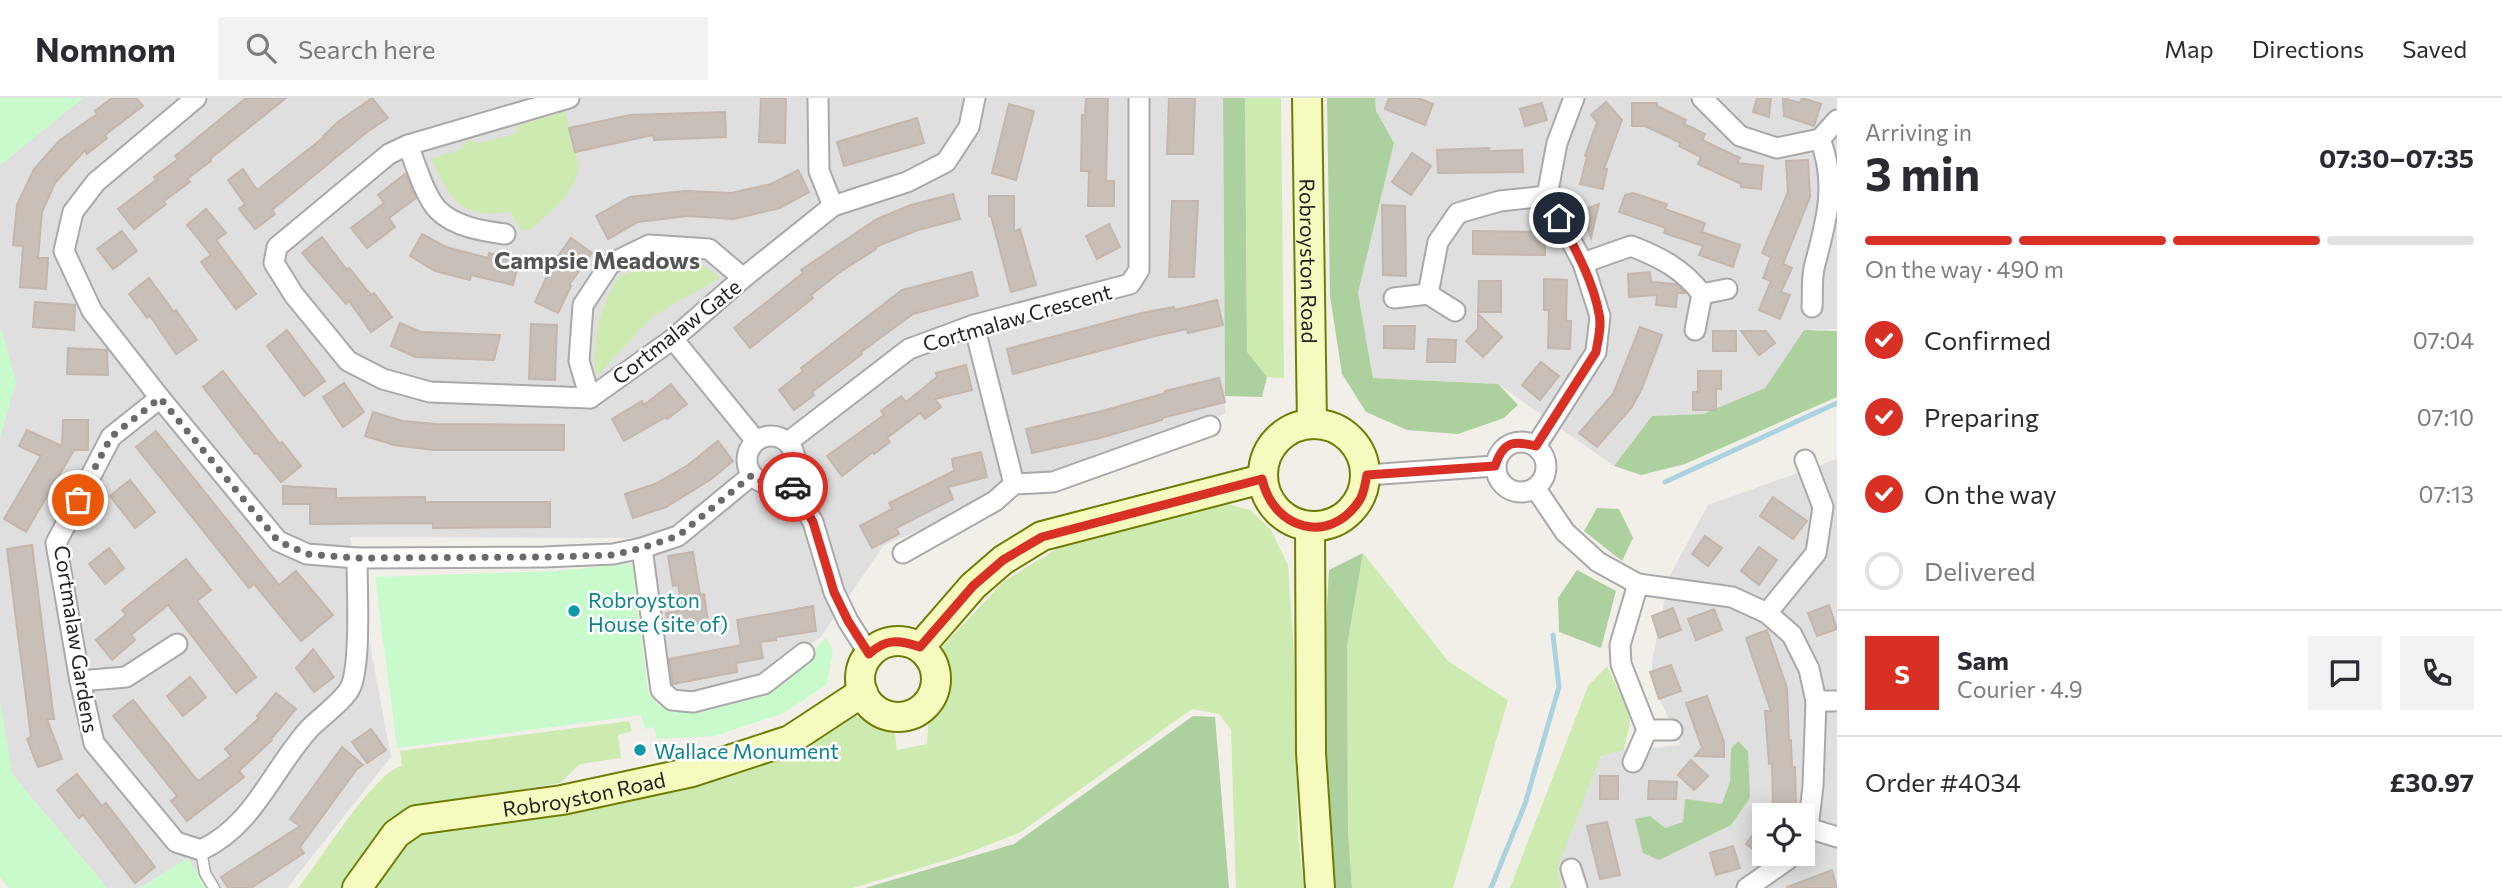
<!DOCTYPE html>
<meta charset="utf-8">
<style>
body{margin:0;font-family:Commissioner,sans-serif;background:#f2f2f3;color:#2b2b33;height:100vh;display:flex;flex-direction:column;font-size:26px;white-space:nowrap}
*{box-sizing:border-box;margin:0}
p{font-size:23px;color:#7c7c81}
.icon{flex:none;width:38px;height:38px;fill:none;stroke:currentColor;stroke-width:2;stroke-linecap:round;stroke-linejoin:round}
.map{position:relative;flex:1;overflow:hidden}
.side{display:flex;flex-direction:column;background:#fff;width:665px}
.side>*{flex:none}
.buttons{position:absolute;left:1752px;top:705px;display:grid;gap:14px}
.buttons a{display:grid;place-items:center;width:63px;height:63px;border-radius:0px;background:#fff;box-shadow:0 4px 18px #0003;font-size:35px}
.pin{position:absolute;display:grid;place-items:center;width:60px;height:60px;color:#fff;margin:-30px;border:4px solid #fff;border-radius:50%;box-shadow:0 2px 7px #0007}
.courier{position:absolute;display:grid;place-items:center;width:70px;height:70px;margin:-35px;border:5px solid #d93025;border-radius:50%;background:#fff;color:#222;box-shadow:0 2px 9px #0007}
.head em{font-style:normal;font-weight:700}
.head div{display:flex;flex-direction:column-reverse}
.head{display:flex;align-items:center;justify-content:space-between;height:119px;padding:0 28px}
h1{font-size:46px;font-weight:700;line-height:52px}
.bar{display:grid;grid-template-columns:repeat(4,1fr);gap:10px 7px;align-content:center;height:84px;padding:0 28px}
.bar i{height:9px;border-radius:5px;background:#e1e1e2}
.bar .selected{background:#d93025}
.bar p{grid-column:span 4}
.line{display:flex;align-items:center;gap:18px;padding:0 28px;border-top:2px solid #e1e1e2}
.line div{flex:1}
.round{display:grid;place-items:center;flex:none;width:74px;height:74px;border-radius:0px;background:#f2f2f3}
ol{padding:0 28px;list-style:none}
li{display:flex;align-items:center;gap:21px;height:77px}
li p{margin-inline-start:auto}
li .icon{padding:7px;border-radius:50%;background:#d93025;color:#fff;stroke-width:4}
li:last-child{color:#7c7c81}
li i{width:38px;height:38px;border:4px solid #e1e1e2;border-radius:50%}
header{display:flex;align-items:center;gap:42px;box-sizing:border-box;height:98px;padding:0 35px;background:#fff;border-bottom:2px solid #e1e1e2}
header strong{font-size:33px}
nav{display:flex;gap:38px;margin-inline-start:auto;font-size:24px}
.search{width:490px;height:63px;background:#f2f2f3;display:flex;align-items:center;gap:18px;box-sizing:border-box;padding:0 24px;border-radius:0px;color:#7c7c81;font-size:26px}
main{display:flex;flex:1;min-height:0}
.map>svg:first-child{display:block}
</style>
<header>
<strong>Nomnom</strong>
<div class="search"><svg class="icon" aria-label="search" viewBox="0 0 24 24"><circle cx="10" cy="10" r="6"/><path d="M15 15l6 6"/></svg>Search here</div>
<nav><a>Map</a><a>Directions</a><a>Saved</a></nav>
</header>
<main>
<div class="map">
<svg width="1837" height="790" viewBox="0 0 1837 790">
<rect width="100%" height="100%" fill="#f2efe9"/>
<g fill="#e0dfdf" fill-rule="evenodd">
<polygon points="83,0 1223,0 1225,316 1058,376 884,447 820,540 765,577 659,606 636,440 350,439 391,659 287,790 206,790 188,760 140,790 107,790 12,676 0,604 0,339 16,284 0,228 0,67"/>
<polygon points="1375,0 1837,0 1837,231 1804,232 1765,290 1703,316 1652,318 1614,368 1498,286 1373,280 1358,195 1394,45 1375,13"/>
<path d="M 1837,361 L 1837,790 L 1538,790 L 1602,657 L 1624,652 L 1681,647 L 1653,587 L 1652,563 L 1670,477 L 1708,407 ZM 1764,718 L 1802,718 L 1802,756 L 1764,756 Z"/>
</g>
<g fill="#cdebb0">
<polygon points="1245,0 1281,0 1284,280 1267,279 1247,255"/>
<path d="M 565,13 C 568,25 580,62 578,72 C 575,95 546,118 530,132 L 521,132 L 510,114 C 459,121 451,102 431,61 L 462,51 L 468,42 L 479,45 L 515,36 L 517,28 Z"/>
<path d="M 658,161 L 703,167 L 720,180 L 653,218 L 596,279 C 592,238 599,216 617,180 Z"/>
<polygon points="1223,405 1250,412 1271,432 1288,467 1294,556 1298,739 1304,790 1236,790 1231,632 1219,616 1192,611 1021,734 960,758 853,790 374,790 408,740 433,729 704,683 788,658 856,618 895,636 897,652 927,646 928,627 951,583 943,548 1004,483 1060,449"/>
<polygon points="1363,455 1448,563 1508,602 1453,790 1352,790 1348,733 1347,548"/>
<polygon points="1607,568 1631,619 1624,652 1601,658 1558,768 1561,790 1510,790 1588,588"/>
<path d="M 629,623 L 632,633 L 618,637 L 621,660 L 580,666 L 560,685 L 407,710 L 394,723 L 347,790 L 298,790 C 319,765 374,673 402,668 L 400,653 Z"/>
</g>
<g fill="#add19e">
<polygon points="1223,0 1245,0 1247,254 1267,279 1262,299 1225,298"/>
<polygon points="1327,0 1375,0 1376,13 1394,45 1358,195 1373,280 1498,286 1518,307 1504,320 1458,336 1407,332 1366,314 1342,276 1330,198"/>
<polygon points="1804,232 1837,233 1837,299 1685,366 1641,377 1614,368 1652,318 1703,316 1765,290"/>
<polygon points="1597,410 1619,411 1633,440 1622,463 1584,433"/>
<polygon points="1363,455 1347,548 1348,733 1352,790 1333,790 1329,765 1325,543 1329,472"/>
<polygon points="1577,472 1616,493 1601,550 1559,534 1558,500"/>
<polygon points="1193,618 1215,619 1229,790 865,790 1014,746"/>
<polygon points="1738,643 1748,653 1750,700 1731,727 1659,762 1643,755 1635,721 1650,718 1665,730 1683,724 1685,701 1722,706 1730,683 1731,651"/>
</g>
<g fill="#c8facc">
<polygon points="0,0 83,0 0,67"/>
<polygon points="0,228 16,284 0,339"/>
<polygon points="632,465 648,595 660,608 675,613 737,603 786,584 826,539 833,552 827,586 784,615 714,638 657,641 654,629 645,631 641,617 397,650 375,479 557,473"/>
<polygon points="0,604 12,676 107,790 9,790 0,779"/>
<polygon points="188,760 206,790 140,790"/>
</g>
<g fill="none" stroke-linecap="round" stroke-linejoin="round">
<g stroke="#aad3df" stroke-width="5">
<polyline points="1665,384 1837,305"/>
<polyline points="1491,790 1525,706 1559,589 1553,537"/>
</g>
</g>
<g fill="#c7bfb8" stroke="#c4b6ab" stroke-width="2">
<polygon points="112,0 136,0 143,8 105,37 107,40 87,56 85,52 55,85 42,114 38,160 48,160 46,191 20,189 23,148 13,147 17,107 34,71 59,43 97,16 95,13"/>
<polygon points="246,0 286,0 210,61 211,63 187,81 190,84 164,103 166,106 134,131 118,111 156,82 154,79 178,61 175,58"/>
<polygon points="372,0 388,20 367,34 272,112 275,116 255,131 239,111 245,106 228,82 243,71 257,92 324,39 323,38 338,24"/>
<polygon points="761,0 786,0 785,45 759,44"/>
<polygon points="1086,0 1108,0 1106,83 1114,83 1114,108 1088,108 1089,73 1081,73 1082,17 1085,17"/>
<polygon points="1169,0 1195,0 1193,56 1167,56"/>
<polygon points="1389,0 1418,0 1433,6 1425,27 1385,11"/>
<polygon points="1757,0 1771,0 1769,19 1753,14"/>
<polygon points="1783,0 1800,5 1802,0 1821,6 1814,28 1784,18"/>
<polygon points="1606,4 1622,22 1604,71 1607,71 1603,91 1580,86 1587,59 1585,58 1597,24 1591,17"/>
<polygon points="1542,5 1547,22 1525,28 1520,11"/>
<polygon points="1632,5 1657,5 1657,8 1686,22 1684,26 1705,36 1702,42 1740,60 1737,65 1763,68 1761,91 1741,89 1741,86 1698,66 1701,59 1679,48 1681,45 1645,28 1632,28"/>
<polygon points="1009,6 1034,13 1016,82 992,75"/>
<polygon points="725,14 726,39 654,42 653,37 575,54 569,30 630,17"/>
<polygon points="917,20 924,45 844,68 837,44"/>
<polygon points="1489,50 1489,53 1522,52 1523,74 1438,75 1437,52"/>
<polygon points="1412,55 1431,68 1411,97 1392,84"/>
<polygon points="1808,62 1810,99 1783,166 1792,170 1781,194 1790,197 1780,221 1759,212 1771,183 1763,180 1771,159 1762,155 1788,94 1786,63"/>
<polygon points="798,72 809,94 780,110 734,121 687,118 638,124 608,141 596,118 630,99 685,93 731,95 771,86"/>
<polygon points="405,76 416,100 389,120 395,129 367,150 351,130 384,105 378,97"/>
<polygon points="1633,95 1667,106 1665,111 1705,125 1702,134 1740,147 1733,169 1699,157 1703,148 1664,135 1666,130 1619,114 1625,97"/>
<polygon points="953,96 960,121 918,132 875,149 876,151 840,174 811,197 813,200 750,250 734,230 803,175 801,172 877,121 911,107"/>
<polygon points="989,98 1014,98 1014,133 1020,131 1036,187 1011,194 991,118 989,118"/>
<polygon points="1172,103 1198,103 1194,179 1169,179"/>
<polygon points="1599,106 1591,140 1582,112"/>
<polygon points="1382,107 1405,108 1406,178 1383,177"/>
<polygon points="206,111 226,135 216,142 256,196 236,211 201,164 211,157 187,127"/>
<polygon points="1109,126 1120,149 1097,161 1086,138"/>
<polygon points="122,133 137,153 113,171 97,151"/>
<polygon points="1473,133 1545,134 1545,157 1473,156"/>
<polygon points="422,136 446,149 488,160 489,155 519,163 513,187 471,177 470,182 435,173 410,158"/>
<polygon points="322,139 347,172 349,170 371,197 374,195 392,219 371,234 349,203 346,206 302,155"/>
<polygon points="571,140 592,155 569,187 571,188 558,215 535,204 553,165"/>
<polygon points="972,174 978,198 913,216 861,254 862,256 812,294 814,297 794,312 779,292 803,273 801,270 902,192"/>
<polygon points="1650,174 1651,184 1676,186 1685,195 1677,195 1676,209 1656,207 1657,197 1629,199 1628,176"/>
<polygon points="149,180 174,214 176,212 197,242 176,256 150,218 147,220 129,196"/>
<polygon points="1544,181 1567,182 1566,223 1571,223 1570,251 1548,250 1549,212 1544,212"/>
<polygon points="1479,183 1501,183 1501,214 1478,214"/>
<polygon points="1217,202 1223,227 1188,235 1187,231 1155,238 1013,276 1007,251 1142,215 1174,209 1175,212"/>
<polygon points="35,204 75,207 74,232 33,229"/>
<polygon points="1478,216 1502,239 1483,259 1466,243 1478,231"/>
<polygon points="400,225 421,234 500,237 494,262 415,259 391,248"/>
<polygon points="531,226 557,227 555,282 529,281"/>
<polygon points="1384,228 1415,228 1414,251 1384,250"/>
<polygon points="1640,229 1662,237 1642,290 1632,309 1597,349 1579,335 1613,296"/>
<polygon points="287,232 325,283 304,298 267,248"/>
<rect x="1713" y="233" width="23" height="20"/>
<polygon points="1741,233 1766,233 1775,245 1759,257"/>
<polygon points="1428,241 1456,242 1455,264 1427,264"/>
<polygon points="68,250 107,252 108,277 67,276"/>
<polygon points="1541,264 1559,278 1540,302 1522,287"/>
<polygon points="966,267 972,292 935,301 941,309 925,321 920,315 887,340 890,344 874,356 873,354 842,378 827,358 884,317 881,313 901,298 906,304 937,279 936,275"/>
<polygon points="223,273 280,346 282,344 301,368 281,384 257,355 255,356 203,289"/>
<polygon points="1698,273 1721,273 1721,291 1716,291 1716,312 1693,312 1693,294 1698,294"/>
<polygon points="1219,280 1225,304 1162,320 1162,322 1100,340 1032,355 1026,331 1102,313 1166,295 1165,293"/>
<polygon points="344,285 364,314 343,329 323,299"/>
<polygon points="671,286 687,306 667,321 666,319 624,343 612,321 642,303 644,307"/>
<polygon points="373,314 402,323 436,326 564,327 564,352 434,352 394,347 365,338"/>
<polygon points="63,322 88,322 88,352 74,352 26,434 4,421 41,358 19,348 27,332 62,348"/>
<polygon points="156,333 279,487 296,473 333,517 301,543 254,486 249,490 136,349"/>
<polygon points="718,343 733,363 710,382 666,409 633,420 625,396 655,386 688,367"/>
<polygon points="981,354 987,379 948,389 953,401 896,430 899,436 872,450 860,428 892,411 889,405 954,373 952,361"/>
<polygon points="130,382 155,414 135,430 110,398"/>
<polygon points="283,388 336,391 336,400 425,399 425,404 550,404 550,429 433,430 433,425 310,426 310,406 283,406"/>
<polygon points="1773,399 1807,423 1793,441 1760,418"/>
<polygon points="1705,438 1722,450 1708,468 1692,456"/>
<polygon points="32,447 54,621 47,621 62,661 38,669 27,641 31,639 7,451"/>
<polygon points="1759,449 1777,462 1759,487 1741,473"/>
<polygon points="109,450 124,470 105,486 89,466"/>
<polygon points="693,454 700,497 704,496 708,524 668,531 666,515 683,512 678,487 673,488 668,458"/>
<polygon points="186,461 211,492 197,503 256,579 236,595 168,507 131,537 135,542 112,562 96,542 126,517 122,512"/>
<polygon points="1829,507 1837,531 1817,538 1808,515"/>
<polygon points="813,508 816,533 776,539 776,542 760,544 763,560 736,565 737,574 673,586 669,561 741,547 737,522"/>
<polygon points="1673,510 1681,532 1659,540 1652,518"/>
<polygon points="1714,511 1722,532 1696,542 1688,521"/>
<polygon points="1767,532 1787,590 1789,642 1791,642 1792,669 1795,669 1796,707 1773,708 1772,666 1769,666 1765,613 1771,613 1746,540"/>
<polygon points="313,551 334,579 314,594 296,570"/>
<polygon points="1671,567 1681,593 1659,601 1650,574"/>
<polygon points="190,579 206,599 183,618 167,598"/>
<polygon points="276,595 296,611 271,641 272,642 239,673 244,679 187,723 171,703 177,698 113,618 133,602 197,682 200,682 231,658 225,651 259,620 257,618"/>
<polygon points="1707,598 1724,644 1724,659 1695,658 1702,650 1686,605"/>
<polygon points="371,631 386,652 367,665 352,644"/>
<polygon points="342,649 363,667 357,671 300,749 304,755 251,790 228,790 221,779 300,728 290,721"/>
<polygon points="1691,662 1708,678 1694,692 1678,677"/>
<polygon points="77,676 102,708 106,705 155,769 135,785 83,717 79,720 57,692"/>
<rect x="1600" y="678" width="18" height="23"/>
<polygon points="1649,683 1677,684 1676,701 1648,701"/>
<polygon points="1764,721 1764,759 1746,746"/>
<polygon points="1607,724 1620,777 1600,781 1587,728"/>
<polygon points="1733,748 1740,770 1716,777 1710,755"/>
<polygon points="1832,772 1837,790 1787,790 1787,789"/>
</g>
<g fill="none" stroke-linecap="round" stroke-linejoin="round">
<defs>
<polyline id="lane" points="201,752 205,775 214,790"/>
<g id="street">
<polyline points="196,0 96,84 73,114 64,153 92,213 160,300 278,443 307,456 357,460 544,459 613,456 642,450 678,438 752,377"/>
<polyline points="569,0 408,47 389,56 277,149 274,165 294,197 348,263 383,281 430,294 590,300 673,241 743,180 833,108 907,84 946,64 969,29 975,0"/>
<polyline points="818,0 819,73 833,108"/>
<polyline points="1702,0 1740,38 1777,50 1820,41 1837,22"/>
<path d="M 408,47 C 415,65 425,99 438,112 C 455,129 483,133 505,136"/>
<path d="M 1583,165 L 1631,148 C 1660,159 1683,171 1702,196"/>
<polyline points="1428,196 1438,144 1458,115 1500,103 1547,98"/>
<polyline points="1394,200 1428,196 1455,213"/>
<path d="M 1812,209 C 1813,196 1811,179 1815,166 C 1827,121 1837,85 1820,41"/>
<polyline points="974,227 1014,386"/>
<polyline points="1695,232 1702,196 1727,191"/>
<polyline points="673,241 756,343"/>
<path d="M 160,300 L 111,339 L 56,445 L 80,583 L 94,645 L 176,744 L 201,752 C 254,728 273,670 310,630 C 321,619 346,601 351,588 C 361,564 357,489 357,460"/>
<polyline points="590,300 579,263 583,207 610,166 649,147 709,151 743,180"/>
<circle cx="771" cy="362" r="24"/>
<circle cx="1521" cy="369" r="25"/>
<polyline points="788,344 909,251 974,227 1130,186 1139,172 1139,0"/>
<polyline points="1536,348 1596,254 1600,218 1583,165 1547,98 1557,45 1574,0"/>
<polyline points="1367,377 1495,368"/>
<polyline points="788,380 813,424 834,494 848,523 869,556"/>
<polyline points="1536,391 1565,434 1598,464 1638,486 1732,499 1767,515 1792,537 1809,571 1816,603 1813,688 1808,730 1802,737"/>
<polyline points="642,450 661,592 672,602 693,604 764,586 804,555"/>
<polyline points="903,455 995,403 1014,386 1053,384 1210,328"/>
<polyline points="1638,486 1620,547 1621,566 1647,632"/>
<polyline points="1767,515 1816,455 1823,409 1805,362"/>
<polyline points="80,583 126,579 177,546"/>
<polyline points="1816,603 1837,603"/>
<polyline points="1633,664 1647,632 1672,632"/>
<polyline points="1808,730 1837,739"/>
<polyline points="1571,771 1577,790"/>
<polyline points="1747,790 1787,762 1790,756"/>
</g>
<g id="secondary">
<path id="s1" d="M 1307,0 L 1312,325"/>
<circle cx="1314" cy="377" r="51"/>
<polyline points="1310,429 1311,655 1320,790"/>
<circle cx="898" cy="581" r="38"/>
<polyline points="920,549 973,488 1003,462 1042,438 1262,381"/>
<path id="s2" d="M 357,790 L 396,736 L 416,722 L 562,702 L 692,674 L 790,642 L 863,594"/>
</g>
</defs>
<use href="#lane" stroke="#a9a9a9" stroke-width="13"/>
<use href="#street" stroke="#a9a9a9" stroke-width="23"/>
<use href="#secondary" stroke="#707d05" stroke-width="32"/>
<use href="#lane" stroke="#fff" stroke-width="10"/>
<use href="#street" stroke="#fff" stroke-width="19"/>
<use href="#secondary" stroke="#f7fabf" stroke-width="28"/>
</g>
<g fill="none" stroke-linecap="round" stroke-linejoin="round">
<path stroke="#6b6a68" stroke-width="7" stroke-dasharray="0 12.6" d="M 78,402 L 111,339 L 160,300 L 278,443 L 307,456 L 357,460 L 544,459 L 613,457 L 642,450 L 678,438 L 752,377 C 763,387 775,389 788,380 L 793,389"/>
<path stroke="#d93025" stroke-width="9" d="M 793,389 L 813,424 L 834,494 L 848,523 L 869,556 C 886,540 899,542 920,549 L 973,488 L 1003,462 L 1042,439 L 1262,381 C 1273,431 1329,448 1359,403 C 1364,397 1365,385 1367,377 L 1495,368 C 1503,344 1512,342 1536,348 L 1596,254 C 1598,242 1602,227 1599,216 C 1593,182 1575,151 1559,120"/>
</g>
<g fill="#0f9aa8" stroke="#fff" stroke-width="2.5">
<circle cx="574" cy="513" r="7"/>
<circle cx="640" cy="652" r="7"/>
</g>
<g text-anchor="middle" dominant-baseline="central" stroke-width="5" stroke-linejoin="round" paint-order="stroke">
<g font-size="21" fill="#222" stroke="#fff">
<text stroke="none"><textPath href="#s1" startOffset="163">Robroyston Road</textPath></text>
<text transform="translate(1017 219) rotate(-16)">Cortmalaw Crescent</text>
<text transform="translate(676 233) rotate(-38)">Cortmalaw Gate</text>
<text transform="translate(77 541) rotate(81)">Cortmalaw Gardens</text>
<text stroke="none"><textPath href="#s2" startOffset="261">Robroyston Road</textPath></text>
</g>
<g font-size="21" fill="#0d838f" stroke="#fff" text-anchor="start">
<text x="588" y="501">Robroyston<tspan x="588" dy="24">House (site of)</tspan></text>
<text x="654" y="652">Wallace Monument</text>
</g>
<g font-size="24" font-weight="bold" fill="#555" stroke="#fff">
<text x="597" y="161">Campsie Meadows</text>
</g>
</g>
</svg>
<div class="buttons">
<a><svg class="icon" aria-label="locate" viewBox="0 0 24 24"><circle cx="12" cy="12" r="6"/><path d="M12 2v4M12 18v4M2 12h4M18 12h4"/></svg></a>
</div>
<div class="pin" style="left:78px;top:402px;background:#ea580c"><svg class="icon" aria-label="bag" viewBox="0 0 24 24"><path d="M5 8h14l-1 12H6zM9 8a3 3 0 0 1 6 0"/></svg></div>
<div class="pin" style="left:1559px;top:120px;background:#1f2937"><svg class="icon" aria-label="home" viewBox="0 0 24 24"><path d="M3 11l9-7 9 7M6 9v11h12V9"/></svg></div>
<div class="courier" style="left:793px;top:389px"><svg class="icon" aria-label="car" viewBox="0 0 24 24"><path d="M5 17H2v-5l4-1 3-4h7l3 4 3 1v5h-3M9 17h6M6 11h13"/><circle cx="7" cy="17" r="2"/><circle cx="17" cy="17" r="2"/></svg></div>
</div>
<section class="side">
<div class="head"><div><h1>3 min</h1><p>Arriving in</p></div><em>07:30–07:35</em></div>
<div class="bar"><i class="selected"></i><i class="selected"></i><i class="selected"></i><i></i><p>On the way · 490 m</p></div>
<ol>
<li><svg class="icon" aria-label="check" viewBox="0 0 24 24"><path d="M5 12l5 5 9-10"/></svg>Confirmed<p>07:04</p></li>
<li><svg class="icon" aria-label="check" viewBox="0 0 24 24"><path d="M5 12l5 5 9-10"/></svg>Preparing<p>07:10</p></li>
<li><svg class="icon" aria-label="check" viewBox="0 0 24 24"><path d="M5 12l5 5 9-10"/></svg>On the way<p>07:13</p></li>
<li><i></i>Delivered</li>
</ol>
<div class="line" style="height:126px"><b class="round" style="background:#d93025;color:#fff">S</b><div><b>Sam</b><p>Courier · 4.9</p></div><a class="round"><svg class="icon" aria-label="chat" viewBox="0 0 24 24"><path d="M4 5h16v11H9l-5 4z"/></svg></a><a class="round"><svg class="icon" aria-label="phone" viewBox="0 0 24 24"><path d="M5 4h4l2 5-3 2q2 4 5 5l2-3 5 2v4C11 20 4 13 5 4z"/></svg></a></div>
<div class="line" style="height:91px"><div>Order #4034</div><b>£30.97</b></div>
</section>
</main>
